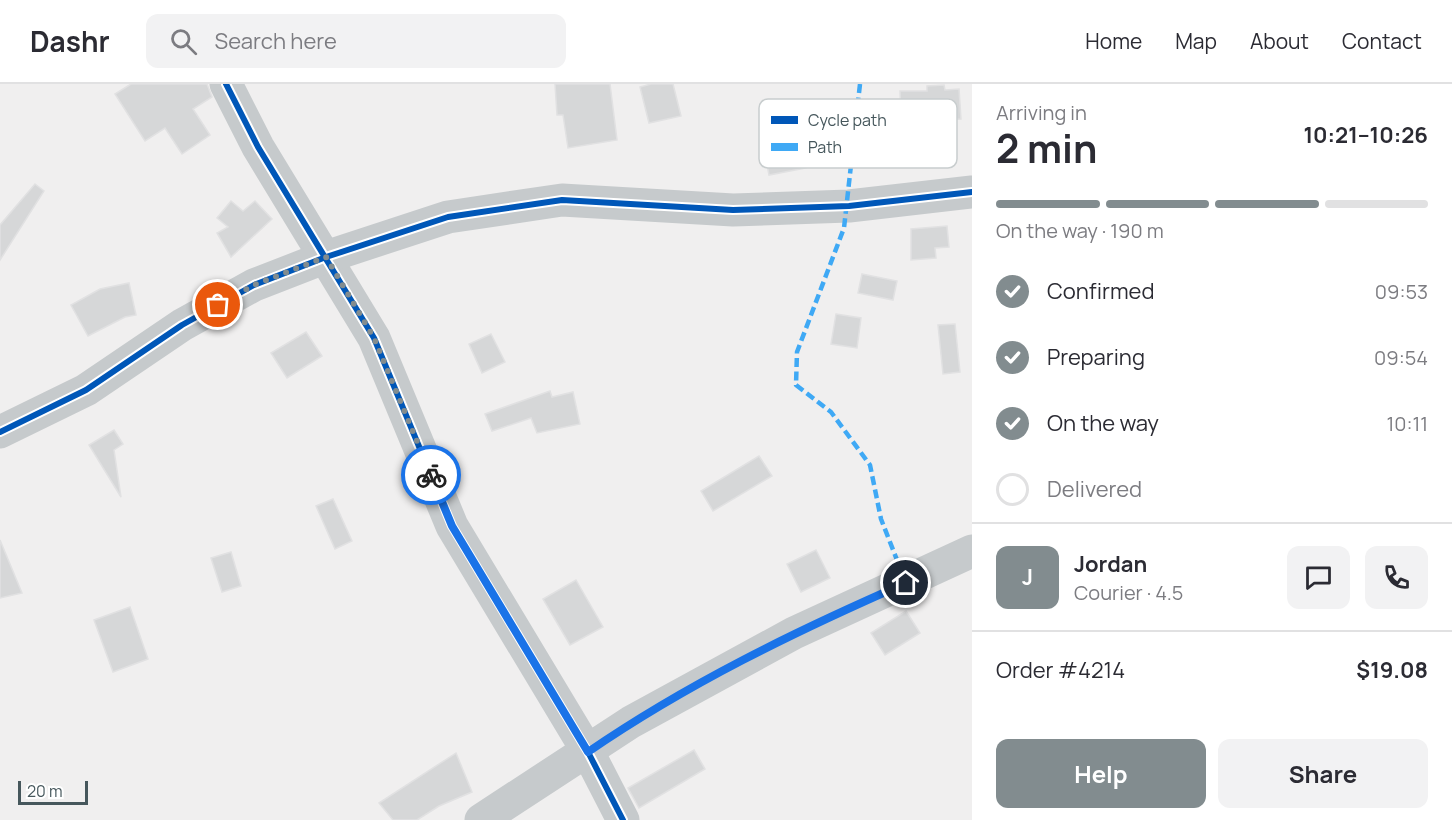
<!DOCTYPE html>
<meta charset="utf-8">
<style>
body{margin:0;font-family:Manrope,sans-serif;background:#f2f2f3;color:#2b2b33;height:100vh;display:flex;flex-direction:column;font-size:22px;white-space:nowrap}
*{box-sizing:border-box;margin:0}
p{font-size:20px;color:#7c7c81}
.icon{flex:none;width:33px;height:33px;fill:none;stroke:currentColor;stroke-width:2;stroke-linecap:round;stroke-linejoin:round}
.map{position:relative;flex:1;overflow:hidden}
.side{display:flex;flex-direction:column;background:#fff;width:480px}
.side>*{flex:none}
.scale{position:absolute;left:18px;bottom:15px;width:70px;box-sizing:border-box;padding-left:6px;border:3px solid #46575c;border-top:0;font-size:16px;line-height:21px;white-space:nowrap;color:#46575c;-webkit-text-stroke:4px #fff;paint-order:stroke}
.pin{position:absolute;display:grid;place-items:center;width:51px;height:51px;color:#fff;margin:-26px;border:3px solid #fff;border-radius:50%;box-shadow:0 2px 6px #0007}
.courier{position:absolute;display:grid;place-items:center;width:60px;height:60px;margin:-30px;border:4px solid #1a73e8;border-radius:50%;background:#fff;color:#222;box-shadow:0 2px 8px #0007}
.head em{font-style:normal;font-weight:700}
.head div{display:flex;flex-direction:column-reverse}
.head{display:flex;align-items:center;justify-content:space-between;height:102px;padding:0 24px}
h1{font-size:39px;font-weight:700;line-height:45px}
.bar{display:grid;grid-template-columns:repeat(4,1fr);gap:9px 6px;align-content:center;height:72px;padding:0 24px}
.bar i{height:8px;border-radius:4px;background:#e1e1e2}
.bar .on{background:#828c8f}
.bar p{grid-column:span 4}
.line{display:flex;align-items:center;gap:15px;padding:0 24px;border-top:2px solid #e1e1e2}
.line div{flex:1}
.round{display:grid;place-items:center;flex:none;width:63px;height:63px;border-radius:12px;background:#f2f2f3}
ol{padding:0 24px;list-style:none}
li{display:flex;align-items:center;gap:18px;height:66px}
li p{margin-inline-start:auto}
li .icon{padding:6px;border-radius:50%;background:#828c8f;color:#fff;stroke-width:4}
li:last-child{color:#7c7c81}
li i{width:33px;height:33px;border:3px solid #e1e1e2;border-radius:50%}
.button{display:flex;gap:12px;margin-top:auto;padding:12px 24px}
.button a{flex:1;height:69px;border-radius:12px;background:#828c8f;color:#fff;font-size:24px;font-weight:700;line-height:69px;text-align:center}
.button a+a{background:#f2f2f3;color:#2b2b33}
header{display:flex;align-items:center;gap:36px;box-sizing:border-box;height:84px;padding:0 30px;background:#fff;border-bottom:2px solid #e1e1e2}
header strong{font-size:28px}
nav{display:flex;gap:33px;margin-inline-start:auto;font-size:21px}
.search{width:420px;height:54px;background:#f2f2f3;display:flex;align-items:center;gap:15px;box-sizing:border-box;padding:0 21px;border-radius:12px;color:#7c7c81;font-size:22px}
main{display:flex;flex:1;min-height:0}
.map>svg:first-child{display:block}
</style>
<header>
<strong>Dashr</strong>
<div class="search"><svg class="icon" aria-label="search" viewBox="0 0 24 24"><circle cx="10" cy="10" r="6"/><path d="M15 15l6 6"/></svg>Search here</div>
<nav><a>Home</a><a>Map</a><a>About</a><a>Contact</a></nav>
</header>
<main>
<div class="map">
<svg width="972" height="736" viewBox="0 0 972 736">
<rect width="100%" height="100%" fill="#f0efef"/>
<g fill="#d6d7d8" stroke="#e1e1e2" stroke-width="1.5">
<polygon points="131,0 207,0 212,13 193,25 210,51 182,70 165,44 145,57 115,10"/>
<polygon points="555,0 610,0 617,56 568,64 563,31 557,31"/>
<polygon points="651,0 673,0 681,32 649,39 640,3"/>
<polygon points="944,1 945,6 959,5 961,35 945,36 945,42 901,42 900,7 927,7 927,2"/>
<polygon points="802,64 806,84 769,91 765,70"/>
<polygon points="35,100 44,107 0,176 0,141"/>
<polygon points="231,117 243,127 255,117 272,135 231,173 217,149 228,143 217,134"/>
<polygon points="947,142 949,163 935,164 936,174 911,176 911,145"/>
<polygon points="862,190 897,197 893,216 858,209"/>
<polygon points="129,199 136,231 125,233 88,252 71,221 100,205"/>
<polygon points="836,230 861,234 857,264 831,260"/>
<polygon points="955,240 960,288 943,290 938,241"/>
<polygon points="306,248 322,272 287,294 271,269"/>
<polygon points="491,250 505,278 482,289 469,260"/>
<polygon points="550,307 552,313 573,308 580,340 537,349 531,334 492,347 485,330"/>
<polygon points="114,346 123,360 114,366 121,413 89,361"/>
<polygon points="759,372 772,392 713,427 701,407"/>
<polygon points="333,415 352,457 335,465 316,422"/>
<polygon points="0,456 22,509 0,514"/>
<polygon points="816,466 830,494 801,508 787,480"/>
<polygon points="231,468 241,502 222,508 211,474"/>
<polygon points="576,496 603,543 570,561 543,515"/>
<polygon points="130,523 148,575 113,588 94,536"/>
<polygon points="906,527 920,549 885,571 871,549"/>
<polygon points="694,666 705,685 639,724 628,704"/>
<polygon points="456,669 472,708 439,722 417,736 393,736 379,719"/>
</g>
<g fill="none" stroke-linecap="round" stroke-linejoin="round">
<g stroke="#c6cacc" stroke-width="33">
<polyline points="226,0 258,63 374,254 452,442 588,668 623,736"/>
<polyline points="0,348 86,306 182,241 254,201 326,173 448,133 562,116 733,126 849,122 972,108"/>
<polyline points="481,736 631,638 794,549 972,467"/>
</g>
<polyline stroke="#3fa9f5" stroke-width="4.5" stroke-dasharray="9 4.5" stroke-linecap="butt" points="860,0 844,144 797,268 796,301 831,328 870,381 881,435 906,499"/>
<defs>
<g id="cycleway">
<polyline points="226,0 258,63 374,254 452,442 588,668 623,736"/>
<polyline points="0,348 86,306 182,241 254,201 326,173 448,133 562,116 733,126 849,122 972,108"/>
</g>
</defs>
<use href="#cycleway" stroke="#fff" stroke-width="10"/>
<use href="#cycleway" stroke="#0057b8" stroke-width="6"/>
</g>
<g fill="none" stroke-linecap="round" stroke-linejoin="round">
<polyline stroke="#828c8f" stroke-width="6" stroke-dasharray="0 10.8" points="218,221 254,201 326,173 374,254 431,391"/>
<path stroke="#1a73e8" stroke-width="8" d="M 431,391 L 452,442 L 588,668 C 687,600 796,547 906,499"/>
</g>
<rect x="759" y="15" width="198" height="69" rx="9" fill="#fff" stroke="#c8cdce" stroke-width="1.5"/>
<rect x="771" y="32" width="27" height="8" fill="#0057b8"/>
<rect x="771" y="59" width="27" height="8" fill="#3fa9f5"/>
<g font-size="16" fill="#46575c">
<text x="808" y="42">Cycle path</text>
<text x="808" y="69">Path</text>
</g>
</svg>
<div class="scale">20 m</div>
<div class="pin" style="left:218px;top:221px;background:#ea580c"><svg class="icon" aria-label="bag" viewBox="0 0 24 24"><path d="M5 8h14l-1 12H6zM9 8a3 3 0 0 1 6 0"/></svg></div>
<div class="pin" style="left:906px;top:499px;background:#1f2937"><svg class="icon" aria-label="home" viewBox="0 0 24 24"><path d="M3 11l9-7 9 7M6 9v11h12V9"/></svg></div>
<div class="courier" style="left:431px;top:391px"><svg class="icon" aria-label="bike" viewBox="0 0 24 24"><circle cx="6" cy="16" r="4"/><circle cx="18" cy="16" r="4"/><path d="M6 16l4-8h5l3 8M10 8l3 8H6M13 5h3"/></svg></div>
</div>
<section class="side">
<div class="head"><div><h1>2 min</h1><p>Arriving in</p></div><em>10:21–10:26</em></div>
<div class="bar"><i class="on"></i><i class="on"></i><i class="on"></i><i></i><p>On the way · 190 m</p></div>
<ol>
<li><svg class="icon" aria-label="check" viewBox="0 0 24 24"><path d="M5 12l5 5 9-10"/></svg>Confirmed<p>09:53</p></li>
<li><svg class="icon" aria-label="check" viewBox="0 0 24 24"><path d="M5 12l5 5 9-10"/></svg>Preparing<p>09:54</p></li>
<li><svg class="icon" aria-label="check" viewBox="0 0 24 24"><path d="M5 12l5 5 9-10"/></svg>On the way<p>10:11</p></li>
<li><i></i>Delivered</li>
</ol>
<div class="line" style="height:108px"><b class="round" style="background:#828c8f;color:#fff">J</b><div><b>Jordan</b><p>Courier · 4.5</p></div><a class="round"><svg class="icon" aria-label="chat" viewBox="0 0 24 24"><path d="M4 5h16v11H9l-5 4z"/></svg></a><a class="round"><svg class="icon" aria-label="phone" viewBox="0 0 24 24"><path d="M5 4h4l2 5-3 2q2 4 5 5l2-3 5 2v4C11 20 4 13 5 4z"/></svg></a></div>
<div class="line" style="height:78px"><div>Order #4214</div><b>$19.08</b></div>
<div class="button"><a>Help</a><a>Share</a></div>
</section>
</main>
